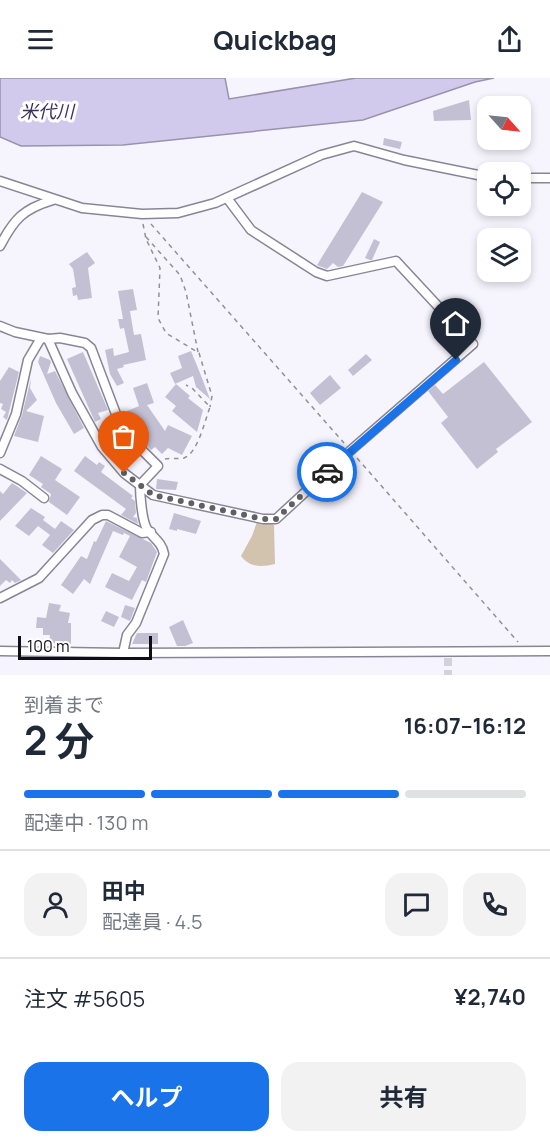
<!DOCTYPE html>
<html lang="ja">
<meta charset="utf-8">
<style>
body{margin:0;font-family:Manrope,"Noto Sans JP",sans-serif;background:#f2f2f3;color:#1f2937;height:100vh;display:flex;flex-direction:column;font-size:22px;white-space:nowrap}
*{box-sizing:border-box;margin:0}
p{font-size:20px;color:#747a83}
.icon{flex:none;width:33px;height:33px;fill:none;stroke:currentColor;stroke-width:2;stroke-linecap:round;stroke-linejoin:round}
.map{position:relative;height:597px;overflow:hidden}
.drawer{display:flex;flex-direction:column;background:#fff;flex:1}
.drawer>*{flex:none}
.needle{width:39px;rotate:117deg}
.tools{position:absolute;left:477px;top:18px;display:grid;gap:12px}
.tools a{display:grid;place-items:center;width:54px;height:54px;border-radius:12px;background:#fff;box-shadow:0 3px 9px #0003;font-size:30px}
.scale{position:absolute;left:18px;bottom:15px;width:134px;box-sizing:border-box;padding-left:6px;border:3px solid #0f0e14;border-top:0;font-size:16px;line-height:21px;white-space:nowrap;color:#0f0e14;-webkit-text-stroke:4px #fff;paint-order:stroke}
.pin{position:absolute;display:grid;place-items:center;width:51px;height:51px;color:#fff;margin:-62px -26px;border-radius:50% 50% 50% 0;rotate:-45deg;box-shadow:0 0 6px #0007}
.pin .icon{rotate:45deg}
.courier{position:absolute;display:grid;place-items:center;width:60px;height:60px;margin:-30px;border:4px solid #1a73e8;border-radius:50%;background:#fff;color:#222;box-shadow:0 2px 8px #0007}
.overview em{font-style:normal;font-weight:700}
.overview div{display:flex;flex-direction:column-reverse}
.overview{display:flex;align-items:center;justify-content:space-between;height:102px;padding:0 24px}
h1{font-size:39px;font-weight:700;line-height:45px}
.bar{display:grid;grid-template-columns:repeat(4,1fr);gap:9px 6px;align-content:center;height:72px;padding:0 24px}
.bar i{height:8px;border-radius:4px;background:#e0e1e3}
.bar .current{background:#1a73e8}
.bar p{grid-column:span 4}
.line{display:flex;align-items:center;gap:15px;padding:0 24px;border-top:2px solid #e0e1e3}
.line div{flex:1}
.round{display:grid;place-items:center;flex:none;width:63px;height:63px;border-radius:18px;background:#f2f2f3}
.cta{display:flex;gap:12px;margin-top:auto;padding:12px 24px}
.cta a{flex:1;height:69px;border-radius:18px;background:#1a73e8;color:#fff;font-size:24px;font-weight:700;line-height:69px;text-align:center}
.cta a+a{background:#f2f2f3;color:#1f2937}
header{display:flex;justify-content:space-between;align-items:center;height:78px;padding:0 24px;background:#fff;font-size:27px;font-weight:700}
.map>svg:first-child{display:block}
</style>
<header><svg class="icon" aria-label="menu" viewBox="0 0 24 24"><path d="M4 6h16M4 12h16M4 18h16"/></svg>Quickbag<svg class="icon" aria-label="share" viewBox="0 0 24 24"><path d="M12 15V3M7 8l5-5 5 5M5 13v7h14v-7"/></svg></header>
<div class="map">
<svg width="550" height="597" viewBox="0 0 550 597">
<rect width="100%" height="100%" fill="#f6f5fd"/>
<path fill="#d1c3ae" d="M 258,441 L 274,447 L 275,486 C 262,489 250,490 241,478 L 252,458 Z"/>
<polygon fill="#d2caed" stroke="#9892ac" stroke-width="1.5" points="0,0 225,0 229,21 356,0 494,0 475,4 363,42 123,67 21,68 0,59"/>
<g fill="#c4c0d4">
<polygon points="469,22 471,42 434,43 433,33"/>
<polygon points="384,60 402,64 400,71 383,67"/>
<polygon points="362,114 383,124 343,188 338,189 333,185 327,191 319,188 317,187"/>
<polygon points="374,161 380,164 372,182 370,182 365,180"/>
<polygon points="87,174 95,185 88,190 92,220 78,222 77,217 73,218 72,210 76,209 73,191 69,186"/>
<polygon points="133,211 137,232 130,233 134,257 141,256 146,282 123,287 124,289 117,291 124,305 117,308 110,296 105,272 113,270 114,278 129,274 124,250 120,251 118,241 123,241 118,213"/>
<polygon points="191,273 200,295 210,321 196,309 193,298 175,306 170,295 182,290 178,278"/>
<polygon points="83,274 108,332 98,335 101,341 95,344 67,281"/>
<polygon points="366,276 372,282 353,298 348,292"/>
<polygon points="40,278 50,282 51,284 47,296 55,293 84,350 74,356 56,325 38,284"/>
<polygon points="484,284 532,344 496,371 498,374 477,391 441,345 448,339 428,313 435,307 443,316"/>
<polygon points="9,289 19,294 7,342 3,339 6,334 1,331 3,326 0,325 0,303"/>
<polygon points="330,297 341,310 320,327 310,315"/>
<polygon points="31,300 30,310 37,322 26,333 44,338 38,364 14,358 22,337"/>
<polygon points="147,305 154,325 147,327 165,353 168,347 192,358 182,377 168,370 162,376 155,369 151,372 142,363 145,360 127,333 139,328 133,310"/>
<polygon points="176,306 190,318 188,320 203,332 197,354 172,333 176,328 165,319"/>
<polygon points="41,378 62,391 55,402 80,419 67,437 49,424 51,416 41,409 43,406 29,397"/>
<polygon points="85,378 97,387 99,384 105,388 101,394 133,418 131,420 135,423 136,435 133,439 137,440 138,446 121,437 126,431 74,393"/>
<polygon points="157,401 178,404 176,412 156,411"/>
<polygon points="12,405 27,415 0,443 0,413 3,416"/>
<polygon points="31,430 45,439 43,442 55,451 61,443 74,452 53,475 42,467 50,457 38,448 29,458 15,448"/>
<polygon points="174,435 201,443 196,456 177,451 177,453 169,451"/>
<polygon points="106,443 151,465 157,474 146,504 142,502 132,522 105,509 112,495 129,503 137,489 119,479 130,458 124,455 123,457 113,453 90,506 84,501 73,516 61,507 81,478 87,481 94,463 96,464"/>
<polygon points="0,481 21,502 15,505 12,502 10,505 6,502 0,508"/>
<polygon points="49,525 61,527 59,533 70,535 68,545 71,545 71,566 49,565 50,557 43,557 43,550 36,550 37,539 46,540"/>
<polygon points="125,527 135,530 130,543 121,539"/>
<polygon points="106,533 119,539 114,549 101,543"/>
<polygon points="183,542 193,565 185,568 177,568 169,549"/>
<polygon points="137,555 158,555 158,566 132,566"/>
</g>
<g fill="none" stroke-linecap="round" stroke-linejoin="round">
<polyline stroke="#d3d2da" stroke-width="8" stroke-dasharray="8 4" stroke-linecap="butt" points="448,580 448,597"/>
<defs>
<g id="minor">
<polyline points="520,100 550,100"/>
<polyline points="0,103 82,130 142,136 178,135 215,125 321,77 354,68 404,82 488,99"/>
<path d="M 0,168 C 14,141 23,131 53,122"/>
<path d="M 0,248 L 15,254 L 48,261 L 60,260 L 85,265 L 91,270 L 116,336 L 131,361 L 158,388 L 140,407 C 140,417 142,443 147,451 C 153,460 162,464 164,476 L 136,545 L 127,557 L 123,575"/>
<polyline points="48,261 72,315 102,369 124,395 153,417 263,441 276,441 350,373 473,266 396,183 327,198 316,194 251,152 227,120"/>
<polyline points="0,375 16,336 28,282 41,260"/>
<polyline points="0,391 22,403 44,420"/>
<polyline points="0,520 39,500 92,442 102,437 108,437 142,455 151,454"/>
<polyline points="0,573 123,575 550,573"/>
</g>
</defs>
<use href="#minor" stroke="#898597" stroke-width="11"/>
<g stroke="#919098" stroke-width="1.5" stroke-dasharray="4.5 4.5" stroke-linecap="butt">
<polyline points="143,146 146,161 160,190 158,240 166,255 199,275 212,318 210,329"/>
<polyline points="151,146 344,365"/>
<polyline points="146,159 180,197 186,214 198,274"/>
<polyline points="357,380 518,564"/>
<path d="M 165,381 C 171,380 179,381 184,380 C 198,375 205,342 210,329 L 193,311 L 186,307"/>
</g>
<use href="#minor" stroke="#fff" stroke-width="8"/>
</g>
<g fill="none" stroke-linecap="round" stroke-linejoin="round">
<polyline stroke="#605f66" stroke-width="6" stroke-dasharray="0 10.8" points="124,395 153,417 263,441 276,441 327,394"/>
<polyline stroke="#1a73e8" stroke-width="8" points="327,394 456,282"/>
</g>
<g text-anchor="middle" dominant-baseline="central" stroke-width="6" stroke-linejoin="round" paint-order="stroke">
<g font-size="18" font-style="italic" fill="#3d305e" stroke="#fff">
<text x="47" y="33">米代川</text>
</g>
</g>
</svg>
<div class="tools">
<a><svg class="needle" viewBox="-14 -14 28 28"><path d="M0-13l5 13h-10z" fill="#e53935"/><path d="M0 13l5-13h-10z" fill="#747a83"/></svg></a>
<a><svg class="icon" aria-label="locate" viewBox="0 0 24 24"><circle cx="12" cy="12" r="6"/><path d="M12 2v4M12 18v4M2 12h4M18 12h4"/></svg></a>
<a><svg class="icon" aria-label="layers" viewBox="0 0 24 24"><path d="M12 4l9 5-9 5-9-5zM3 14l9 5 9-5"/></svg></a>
</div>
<div class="scale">100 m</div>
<div class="pin" style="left:124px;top:395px;background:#ea580c"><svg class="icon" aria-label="bag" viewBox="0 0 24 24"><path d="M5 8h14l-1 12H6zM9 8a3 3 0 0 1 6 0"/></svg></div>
<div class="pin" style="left:456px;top:282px;background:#1f2937"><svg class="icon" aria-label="home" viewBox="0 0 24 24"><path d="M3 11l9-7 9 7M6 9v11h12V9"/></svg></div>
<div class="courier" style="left:327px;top:394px"><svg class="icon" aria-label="car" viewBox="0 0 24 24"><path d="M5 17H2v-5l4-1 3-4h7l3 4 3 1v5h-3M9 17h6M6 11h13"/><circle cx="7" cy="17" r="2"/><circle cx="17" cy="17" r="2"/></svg></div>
</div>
<section class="drawer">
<div class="overview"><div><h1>2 分</h1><p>到着まで</p></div><em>16:07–16:12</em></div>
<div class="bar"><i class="current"></i><i class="current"></i><i class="current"></i><i></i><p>配達中 · 130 m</p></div>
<div class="line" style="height:108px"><a class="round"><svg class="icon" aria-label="person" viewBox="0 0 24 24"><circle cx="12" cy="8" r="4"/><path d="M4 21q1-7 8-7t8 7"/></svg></a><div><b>田中</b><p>配達員 · 4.5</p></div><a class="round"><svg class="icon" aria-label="chat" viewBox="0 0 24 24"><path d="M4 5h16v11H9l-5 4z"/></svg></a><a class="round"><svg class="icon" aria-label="phone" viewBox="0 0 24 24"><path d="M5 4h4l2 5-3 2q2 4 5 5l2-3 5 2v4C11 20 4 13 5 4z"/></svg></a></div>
<div class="line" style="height:78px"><div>注文 #5605</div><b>¥2,740</b></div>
<div class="cta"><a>ヘルプ</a><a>共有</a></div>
</section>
